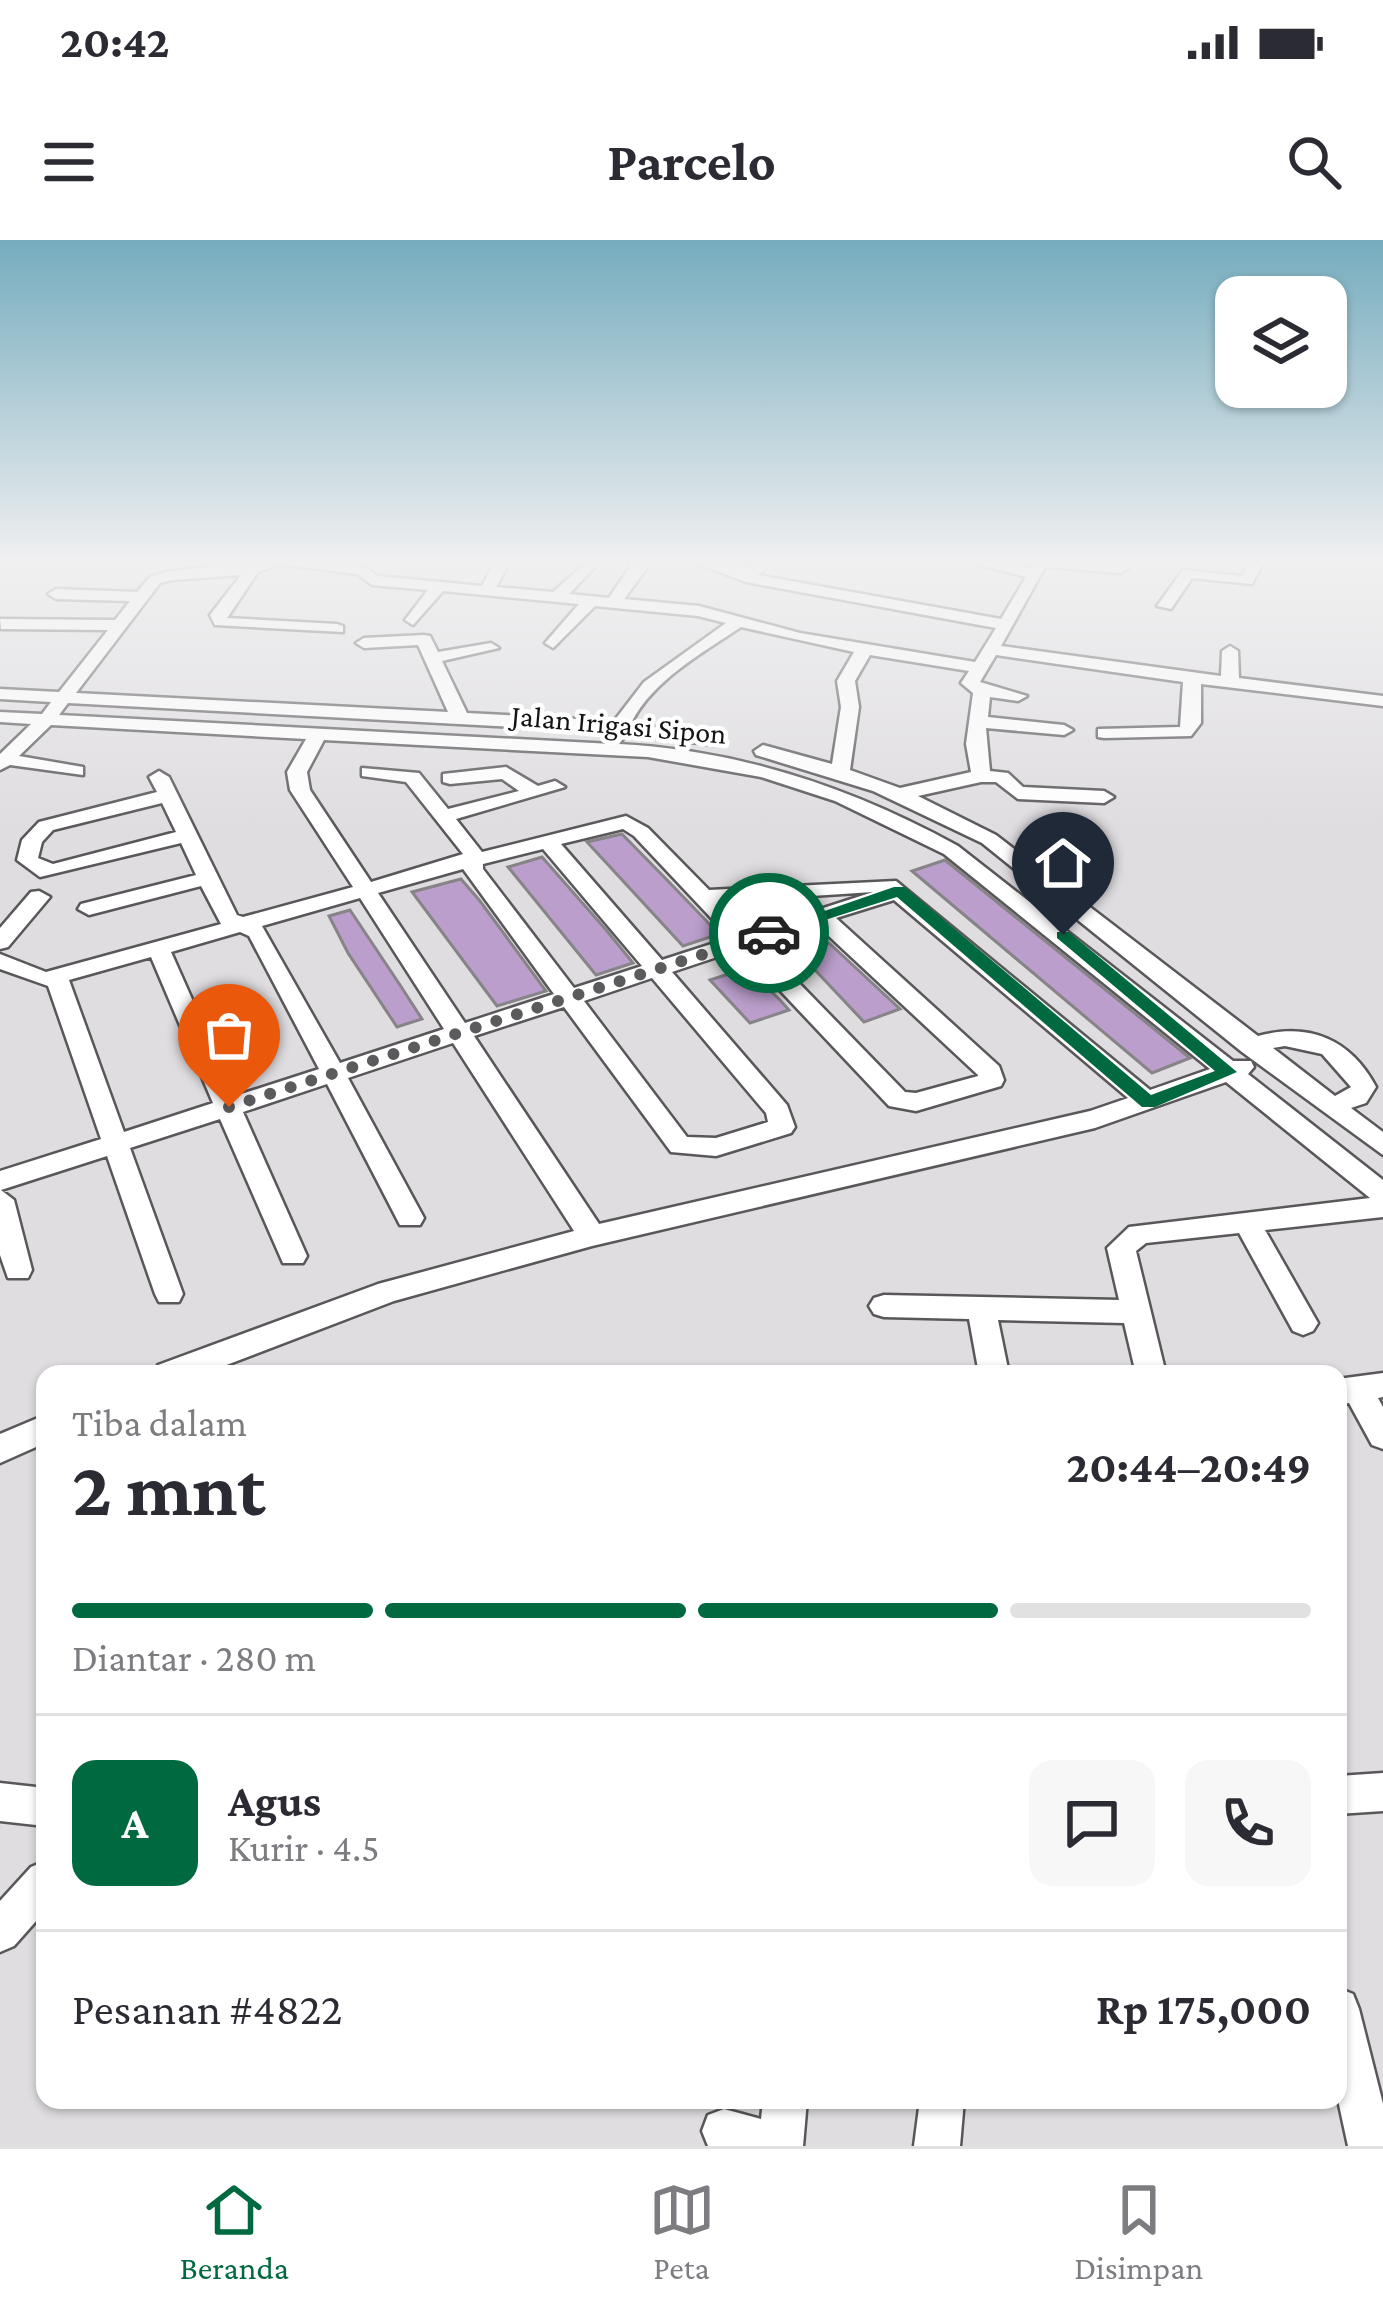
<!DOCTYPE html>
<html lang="id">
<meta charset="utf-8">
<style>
body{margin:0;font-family:"Crimson Pro",serif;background:#f7f7f7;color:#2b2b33;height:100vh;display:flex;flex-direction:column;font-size:45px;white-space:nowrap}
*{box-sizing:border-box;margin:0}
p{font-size:39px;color:#7c7c81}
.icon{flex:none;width:66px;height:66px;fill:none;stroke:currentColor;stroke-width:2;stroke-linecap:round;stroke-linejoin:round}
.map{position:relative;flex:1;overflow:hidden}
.side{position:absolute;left:36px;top:1125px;width:1311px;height:744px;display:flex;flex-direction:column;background:#fff;border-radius:24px;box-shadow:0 3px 9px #0004}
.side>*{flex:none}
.fabs{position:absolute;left:1215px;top:36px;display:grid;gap:24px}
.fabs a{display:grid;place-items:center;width:132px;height:132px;border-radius:24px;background:#fff;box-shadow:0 3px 9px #0004;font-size:60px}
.pin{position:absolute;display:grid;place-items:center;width:102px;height:102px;color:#fff;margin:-123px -51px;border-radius:50% 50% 50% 0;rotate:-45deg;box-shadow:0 0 12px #0007}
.pin .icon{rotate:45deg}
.courier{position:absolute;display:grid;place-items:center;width:120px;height:120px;margin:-60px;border:9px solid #006940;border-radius:50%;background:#fff;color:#222;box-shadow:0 3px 15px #0007}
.overview em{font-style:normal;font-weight:700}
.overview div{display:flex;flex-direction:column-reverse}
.overview{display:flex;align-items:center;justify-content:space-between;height:204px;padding:0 36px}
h1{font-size:78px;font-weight:700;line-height:90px}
.bar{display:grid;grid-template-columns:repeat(4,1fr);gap:18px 12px;align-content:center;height:144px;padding:0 36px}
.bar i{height:15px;border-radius:9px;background:#e1e1e2}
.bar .active{background:#006940}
.bar p{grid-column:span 4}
.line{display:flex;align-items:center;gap:30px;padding:0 36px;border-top:3px solid #e1e1e2}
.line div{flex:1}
.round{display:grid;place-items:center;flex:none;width:126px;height:126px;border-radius:24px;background:#f7f7f7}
.status{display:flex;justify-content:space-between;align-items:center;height:84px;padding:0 60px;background:#fff;direction:ltr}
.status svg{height:33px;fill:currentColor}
header{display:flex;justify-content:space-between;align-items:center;height:156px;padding:0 36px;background:#fff;font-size:54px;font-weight:700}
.dock{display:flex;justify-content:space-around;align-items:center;height:168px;border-top:3px solid #e1e1e2;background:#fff;font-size:33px;color:#7c7c81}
.dock a{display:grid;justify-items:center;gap:6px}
.dock .active{color:#006940}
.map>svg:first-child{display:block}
</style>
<div class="status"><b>20:42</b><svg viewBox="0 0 49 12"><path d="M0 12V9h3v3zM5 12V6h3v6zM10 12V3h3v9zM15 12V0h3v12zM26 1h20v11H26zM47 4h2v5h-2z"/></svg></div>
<header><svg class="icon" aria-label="menu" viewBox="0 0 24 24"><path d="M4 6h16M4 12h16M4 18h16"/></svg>Parcelo<svg class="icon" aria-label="search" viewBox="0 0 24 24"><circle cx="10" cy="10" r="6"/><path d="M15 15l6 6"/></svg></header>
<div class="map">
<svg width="1383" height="1906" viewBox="0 0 1383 1906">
<rect width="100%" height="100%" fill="#dfdde0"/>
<g fill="#bb9ecc" stroke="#868487" stroke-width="3">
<polygon points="622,594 669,642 719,694 683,706 587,602"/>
<polygon points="542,617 607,691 633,723 596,735 508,627"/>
<polygon points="945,620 1190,818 1152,833 912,631"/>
<polygon points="461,639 480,661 546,751 497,766 412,652"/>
<polygon points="350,670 400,745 422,779 397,787 348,713 329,676"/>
<polygon points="829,703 900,769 864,782 799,713"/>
<polygon points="747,728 780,760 789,770 750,783 710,740"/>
</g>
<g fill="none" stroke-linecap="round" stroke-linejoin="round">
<defs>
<g id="minor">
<path d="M 263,320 C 296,320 352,312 377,336 L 482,346 L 496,320 L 511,320 L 496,347 L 553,352 L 586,323 L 594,328 L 569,354 L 609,358 L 631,325 L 653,320 L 624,359 L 699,366 L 800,393 L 975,422 L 996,388 L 746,342 L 688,320 L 714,320 L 747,328 L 757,320 L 774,320 L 758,335 L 1001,379 L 1026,337 L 961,320 L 991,320 L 1029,328 L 1032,320 L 1140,320 L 1121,333 L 1045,327 L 1001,406 L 1221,436 L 1222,411 L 1230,406 L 1238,411 L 1239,438 L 1383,456 L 1383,466 L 1201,444 L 1201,483 L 1191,496 L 1104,498 L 1098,497 L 1098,489 L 1180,487 L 1183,442 L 996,415 L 980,442 L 1027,456 L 1018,461 L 990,457 L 988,477 L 1064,485 L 1073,490 L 1064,495 L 986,488 L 990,531 L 1008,533 L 1023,547 L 1104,551 L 1114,557 L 1104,563 L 1018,559 L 996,542 L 981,542 L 918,556 L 996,595 L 1258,796 C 1310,782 1351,800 1376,847 L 1366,863 L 1351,868 L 1383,892 L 1383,915 L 1242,812 L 982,603 L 873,551 L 756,515 L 754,511 L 763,505 L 832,524 L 841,467 L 837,441 L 854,412 L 741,387 C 701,414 654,439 631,483 L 715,497 L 715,505 L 627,494 L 619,504 C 739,510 853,548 958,606 L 1233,821 L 1251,821 L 1254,827 L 1248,834 L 1383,940 L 1383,977 L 1265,990 L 1318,1083 L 1313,1091 L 1303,1095 L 1293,1091 L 1239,993 L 1146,1003 L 1136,1011 L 1166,1134 L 1136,1134 L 1124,1083 L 998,1080 L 1009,1134 L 979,1134 L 969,1079 L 884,1077 L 874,1074 L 869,1066 L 874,1058 L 884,1055 L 1119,1060 L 1107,1008 L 1129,987 L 1370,958 L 1226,842 L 1095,888 L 592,1006 L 394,1061 L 203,1134 L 154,1134 L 158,1125 L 378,1044 L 574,991 L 453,803 L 348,838 L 424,978 L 420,985 L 400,985 L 327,844 L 243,872 L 307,1016 L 303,1023 L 283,1023 L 220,879 L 130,908 L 183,1054 L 179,1062 L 159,1062 L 155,1054 L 107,916 L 1,950 L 14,960 L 32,1030 L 28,1038 L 8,1038 L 0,1015 L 0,931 L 101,899 L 48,746 L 0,729 L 0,714 L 46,732 L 221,684 L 201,646 L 89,675 L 78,669 L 81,664 L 196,635 L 181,603 L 40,637 L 17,620 L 22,600 L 39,582 L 157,552 L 149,537 L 159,531 L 169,537 L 237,675 L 243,677 L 353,647 L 290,550 L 287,532 L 306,499 L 51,485 L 19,516 L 83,527 L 83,535 L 10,525 L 0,530 L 0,514 L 31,484 L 0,482 L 0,472 L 42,474 L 51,462 L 0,459 L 0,449 L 59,452 L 108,390 L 1,389 L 0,379 L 115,380 L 130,361 L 56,359 L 48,354 L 56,349 L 137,352 L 150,337 L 165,332 ZM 280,324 L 357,334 L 372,345 L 428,350 L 405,380 L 413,385 L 443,351 L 579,364 L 545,403 L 553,408 L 595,366 L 698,376 L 726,383 L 644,442 L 614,481 L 467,473 L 442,421 L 499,408 L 491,403 L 438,412 L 430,396 L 424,395 L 364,398 L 356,403 L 364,408 L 418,405 L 448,472 L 76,453 L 160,343 L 172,340 L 241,335 L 210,375 L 215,385 L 343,392 L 343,386 L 337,384 L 227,378 L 258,332 ZM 870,415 L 969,431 L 961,443 L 973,453 L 966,504 L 971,532 L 900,548 L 850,530 L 859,467 L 855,441 ZM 68,463 L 610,492 L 607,499 L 612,504 L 59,475 ZM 324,500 L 648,517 L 761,537 L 835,561 L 944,614 L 1210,829 L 1150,850 L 896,641 L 709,650 L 648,588 L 626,576 L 482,612 L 456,579 L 565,547 L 555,541 L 538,546 L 506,527 L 443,534 L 443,542 L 450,544 L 502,539 L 519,551 L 448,569 L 419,533 L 362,528 L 362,536 L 406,542 L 463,614 L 371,642 L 310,550 L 307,532 ZM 162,563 L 176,592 L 53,624 L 38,618 L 42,602 L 53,590 ZM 623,589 L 634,596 L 730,698 L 662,720 L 561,604 ZM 543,609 L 642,726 L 574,748 L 483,629 L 483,624 ZM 463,629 L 466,633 L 554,754 L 465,783 L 378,653 ZM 873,652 L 749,692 L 721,662 ZM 360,658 L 444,789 L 340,823 L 262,686 ZM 894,660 L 1128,858 L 1090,871 L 599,984 L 474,796 L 564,767 L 671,912 L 716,916 L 791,893 L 795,887 L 787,865 L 672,732 L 741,709 L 889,866 L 916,871 L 1001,846 L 1004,840 L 999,826 L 836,678 ZM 817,685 L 978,835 L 978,836 L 916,853 L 905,852 L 760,703 ZM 240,692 L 249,696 L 319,829 L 235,856 L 171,712 ZM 151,717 L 213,863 L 124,892 L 69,740 ZM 652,738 L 766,873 L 768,882 L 716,898 L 687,897 L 584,761 ZM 1285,806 L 1322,814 L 1351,847 L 1335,856 L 1273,808 Z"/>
<polygon points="1250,320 1265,320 1252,344 1192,338 1171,369 1157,366 1183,330 1242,336"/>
<polygon points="39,651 50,657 8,707 0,709 0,688 31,652"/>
<polygon points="1383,1133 1383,1157 1378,1158 1383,1167 1383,1209 1372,1205 1349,1163 1338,1165 1338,1139"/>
<polygon points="45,1175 45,1203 0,1223 0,1194"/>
<polygon points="1383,1533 1383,1571 1338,1574 1338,1536"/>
<polygon points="0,1543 45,1548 45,1586 0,1581"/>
<polygon points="45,1621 45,1671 14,1706 0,1712 0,1661 31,1627"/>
<polygon points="1338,1748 1353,1754 1359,1769 1383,1864 1383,1906 1348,1906 1338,1860"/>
<polygon points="763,1860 807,1860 803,1906 708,1906 702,1891 708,1875 724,1869 761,1879"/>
<polygon points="920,1860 964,1860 960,1906 914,1906"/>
</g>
</defs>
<use href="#minor" stroke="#59575a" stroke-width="5"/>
<use href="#minor" fill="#fff" fill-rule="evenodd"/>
</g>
<linearGradient id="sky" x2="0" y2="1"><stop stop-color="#75acbe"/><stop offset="0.55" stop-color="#f1f0f1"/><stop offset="1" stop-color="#f1f0f1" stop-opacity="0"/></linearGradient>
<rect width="1383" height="587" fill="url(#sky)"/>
<polygon fill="#006940" points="894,647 905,647 1151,855 1215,831 1057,698 1057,692 1069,692 1237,832 1155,867 1142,867 897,657 775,696 761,693"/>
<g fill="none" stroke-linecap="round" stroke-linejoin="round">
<polyline stroke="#5b5a5c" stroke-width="12" stroke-dasharray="0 21.6" points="229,867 769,693"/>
</g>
<g text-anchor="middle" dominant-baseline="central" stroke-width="9" stroke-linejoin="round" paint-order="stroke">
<g font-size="30" fill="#141415" stroke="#fff">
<text transform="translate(619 484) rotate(5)">Jalan Irigasi Sipon</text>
</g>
</g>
</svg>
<div class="fabs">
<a><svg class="icon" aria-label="layers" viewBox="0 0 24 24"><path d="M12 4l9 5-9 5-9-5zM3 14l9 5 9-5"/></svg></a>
</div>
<div class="pin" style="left:229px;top:867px;background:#ea580c"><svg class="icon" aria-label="bag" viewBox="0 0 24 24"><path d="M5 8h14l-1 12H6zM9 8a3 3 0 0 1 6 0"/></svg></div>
<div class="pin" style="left:1063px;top:695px;background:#1f2937"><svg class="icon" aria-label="home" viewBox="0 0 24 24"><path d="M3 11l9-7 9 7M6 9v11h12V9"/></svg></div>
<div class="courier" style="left:769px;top:693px"><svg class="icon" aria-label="car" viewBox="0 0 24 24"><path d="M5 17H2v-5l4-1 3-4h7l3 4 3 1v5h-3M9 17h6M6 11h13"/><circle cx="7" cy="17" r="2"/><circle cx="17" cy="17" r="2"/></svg></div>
<section class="side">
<div class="overview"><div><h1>2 mnt</h1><p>Tiba dalam</p></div><em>20:44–20:49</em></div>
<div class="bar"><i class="active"></i><i class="active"></i><i class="active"></i><i></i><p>Diantar · 280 m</p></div>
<div class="line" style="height:216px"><b class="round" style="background:#006940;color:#fff">A</b><div><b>Agus</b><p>Kurir · 4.5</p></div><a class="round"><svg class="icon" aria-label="chat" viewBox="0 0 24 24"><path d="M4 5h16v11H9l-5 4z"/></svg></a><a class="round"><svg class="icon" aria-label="phone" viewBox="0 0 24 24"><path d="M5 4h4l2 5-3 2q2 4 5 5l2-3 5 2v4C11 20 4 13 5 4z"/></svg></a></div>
<div class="line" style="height:156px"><div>Pesanan #4822</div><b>Rp 175,000</b></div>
</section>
</div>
<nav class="dock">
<a class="active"><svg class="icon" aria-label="home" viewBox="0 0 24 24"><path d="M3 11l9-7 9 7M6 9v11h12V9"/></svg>Beranda</a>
<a><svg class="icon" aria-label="map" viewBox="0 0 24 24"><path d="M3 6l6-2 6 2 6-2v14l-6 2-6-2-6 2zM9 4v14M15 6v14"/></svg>Peta</a>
<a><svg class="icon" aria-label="saved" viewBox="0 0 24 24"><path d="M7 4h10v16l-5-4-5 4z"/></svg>Disimpan</a>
</nav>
